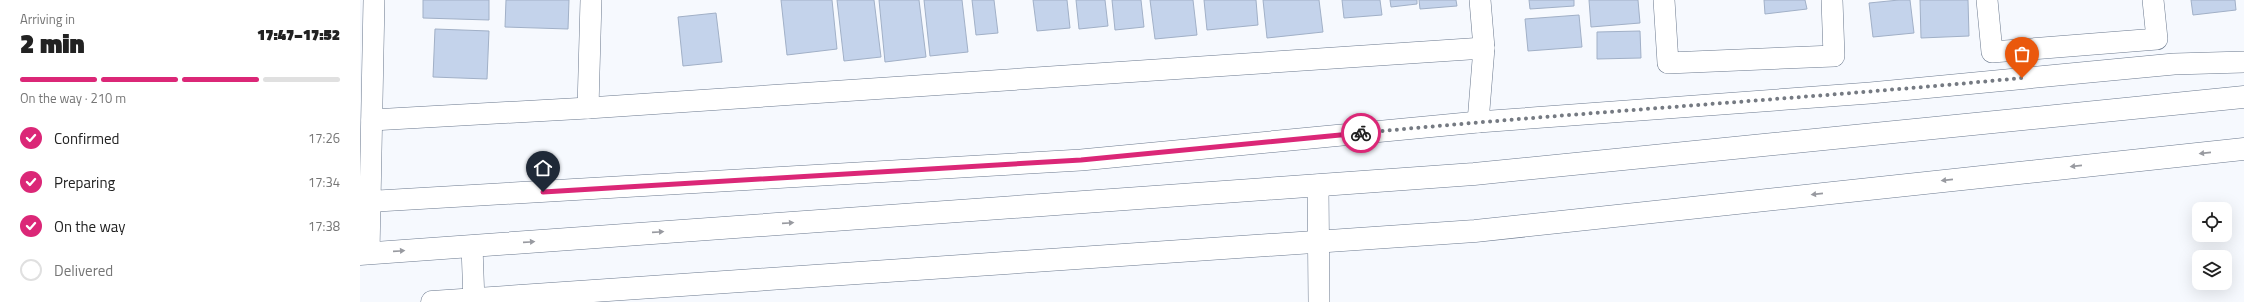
<!DOCTYPE html>
<meta charset="utf-8">
<style>
body{margin:0;font-family:"Titillium Web",sans-serif;background:#f6f6f6;color:#222;height:100vh;display:flex;flex-direction:column;font-size:15px;white-space:nowrap}
*{box-sizing:border-box;margin:0}
p{font-size:13px;color:#767676}
.icon{flex:none;width:22px;height:22px;fill:none;stroke:currentColor;stroke-width:2;stroke-linecap:round;stroke-linejoin:round}
.map{position:relative;flex:1;overflow:hidden}
.details{display:flex;flex-direction:column;background:#fff;width:360px}
.details>*{flex:none}
.fabs{position:absolute;left:1832px;top:202px;display:grid;gap:8px}
.fabs a{display:grid;place-items:center;width:40px;height:40px;border-radius:8px;background:#fff;box-shadow:0 4px 16px #0002;font-size:20px}
.pin{position:absolute;display:grid;place-items:center;width:34px;height:34px;color:#fff;margin:-41px -17px;border-radius:50% 50% 50% 0;rotate:-45deg;box-shadow:0 0 4px #0007}
.pin .icon{rotate:45deg}
.courier{position:absolute;display:grid;place-items:center;width:40px;height:40px;margin:-20px;border:3px solid #db2777;border-radius:50%;background:#fff;color:#222;box-shadow:0 1px 5px #0007}
.head em{font-style:normal;font-weight:800}
.head div{display:flex;flex-direction:column-reverse}
.head{display:flex;align-items:center;justify-content:space-between;height:68px;padding:0 20px}
h1{font-size:26px;font-weight:800;line-height:30px}
.bar{display:grid;grid-template-columns:repeat(4,1fr);gap:6px 4px;align-content:center;height:48px;padding:0 20px}
.bar i{height:5px;border-radius:3px;background:#e0e0e0}
.bar .selected{background:#db2777}
.bar p{grid-column:span 4}
ol{padding:0 20px;list-style:none}
li{display:flex;align-items:center;gap:12px;height:44px}
li p{margin-inline-start:auto}
li .icon{padding:4px;border-radius:50%;background:#db2777;color:#fff;stroke-width:4}
li:last-child{color:#767676}
li i{width:22px;height:22px;border:2px solid #e0e0e0;border-radius:50%}
main{display:flex;flex:1;min-height:0}
.map>svg:first-child{display:block}
</style>
<main>
<section class="details">
<div class="head"><div><h1>2 min</h1><p>Arriving in</p></div><em>17:47–17:52</em></div>
<div class="bar"><i class="selected"></i><i class="selected"></i><i class="selected"></i><i></i><p>On the way · 210 m</p></div>
<ol>
<li><svg class="icon" aria-label="check" viewBox="0 0 24 24"><path d="M5 12l5 5 9-10"/></svg>Confirmed<p>17:26</p></li>
<li><svg class="icon" aria-label="check" viewBox="0 0 24 24"><path d="M5 12l5 5 9-10"/></svg>Preparing<p>17:34</p></li>
<li><svg class="icon" aria-label="check" viewBox="0 0 24 24"><path d="M5 12l5 5 9-10"/></svg>On the way<p>17:38</p></li>
<li><i></i>Delivered</li>
</ol>
</section>
<div class="map">
<svg width="1884" height="302" viewBox="0 0 1884 302">
<rect width="100%" height="100%" fill="#f6f9fe"/>
<g fill="#c4d3eb" stroke="#a1b0c7">
<polygon points="63,0 129,0 129,20 63,18"/>
<polygon points="146,0 209,0 208,29 145,27"/>
<polygon points="421,0 472,0 477,49 427,55"/>
<polygon points="477,0 514,0 521,57 484,61"/>
<polygon points="519,0 559,0 566,57 525,62"/>
<polygon points="564,0 602,0 608,52 570,56"/>
<polygon points="612,0 634,0 638,33 616,35"/>
<polygon points="673,0 707,0 710,28 677,31"/>
<polygon points="716,0 745,0 748,26 719,29"/>
<polygon points="752,0 781,0 784,27 755,30"/>
<polygon points="790,0 833,0 837,35 795,39"/>
<polygon points="844,0 896,0 898,25 847,30"/>
<polygon points="903,0 959,0 963,32 907,38"/>
<polygon points="982,0 1020,0 1022,15 984,18"/>
<polygon points="1030,0 1057,0 1057,4 1031,7"/>
<polygon points="1059,0 1096,0 1097,6 1060,9"/>
<polygon points="1169,0 1214,0 1214,6 1170,9"/>
<polygon points="1229,0 1278,0 1280,23 1231,27"/>
<polygon points="1404,0 1445,0 1447,9 1405,14"/>
<polygon points="1539,0 1550,0 1554,33 1513,37 1509,3"/>
<polygon points="1560,0 1608,0 1609,36 1561,38"/>
<polygon points="1831,0 1875,0 1876,10 1833,15"/>
<polygon points="356,13 362,62 323,66 318,17"/>
<polygon points="1219,15 1222,47 1168,51 1165,19"/>
<polygon points="75,29 129,31 127,79 73,77"/>
<polygon points="1280,31 1281,58 1237,59 1237,32"/>
</g>
<g fill="none" stroke-linecap="round" stroke-linejoin="round">
<defs>
<g id="street">
<polyline points="1304,0 1308,63 1474,56 1472,0"/>
<polyline points="1627,0 1632,52 1797,39 1793,0"/>
<polyline points="228,108 231,0"/>
<polyline points="12,120 228,108 1124,48"/>
<polyline points="1118,122 1124,48 1120,0"/>
<polyline points="958,185 959,302"/>
<polyline points="0,202 721,160 1118,122 1510,93 1814,64 1884,62"/>
<polyline points="112,246 114,302"/>
<polyline points="9,253 14,0"/>
</g>
<g id="secondary">
<polyline points="0,254 1114,174 1884,97"/>
<polyline points="72,302 1115,231 1884,149"/>
</g>
</defs>
<use href="#street" stroke="#6b798e" stroke-width="22"/>
<use href="#secondary" stroke="#6b798e" stroke-width="23"/>
<use href="#street" stroke="#fff" stroke-width="21"/>
<use href="#secondary" stroke="#fff" stroke-width="22"/>
</g>
<defs><path id="oneway-solid" d="M-6-.8H1V-3.2L6.5 0L1 3.2V.8H-6Z"/></defs>
<g fill="#989aa0">
<use href="#oneway-solid" transform="translate(1845 153) rotate(174)"/>
<use href="#oneway-solid" transform="translate(1716 166) rotate(174)"/>
<use href="#oneway-solid" transform="translate(1587 180) rotate(174)"/>
<use href="#oneway-solid" transform="translate(1457 194) rotate(174)"/>
<use href="#oneway-solid" transform="translate(428 223) rotate(-4)"/>
<use href="#oneway-solid" transform="translate(298 232) rotate(-4)"/>
<use href="#oneway-solid" transform="translate(169 242) rotate(-4)"/>
<use href="#oneway-solid" transform="translate(39 251) rotate(-4)"/>
</g>
<g fill="none" stroke-linecap="round" stroke-linejoin="round">
<path stroke="#757a82" stroke-width="4" stroke-dasharray="0 7.2" d="M 1001,133 C 1221,112 1442,99 1662,78"/>
<polyline stroke="#db2777" stroke-width="5" points="183,192 721,160 1001,133"/>
</g>
</svg>
<div class="fabs">
<a><svg class="icon" aria-label="locate" viewBox="0 0 24 24"><circle cx="12" cy="12" r="6"/><path d="M12 2v4M12 18v4M2 12h4M18 12h4"/></svg></a>
<a><svg class="icon" aria-label="layers" viewBox="0 0 24 24"><path d="M12 4l9 5-9 5-9-5zM3 14l9 5 9-5"/></svg></a>
</div>
<div class="pin" style="left:1662px;top:78px;background:#ea580c"><svg class="icon" aria-label="bag" viewBox="0 0 24 24"><path d="M5 8h14l-1 12H6zM9 8a3 3 0 0 1 6 0"/></svg></div>
<div class="pin" style="left:183px;top:192px;background:#1f2937"><svg class="icon" aria-label="home" viewBox="0 0 24 24"><path d="M3 11l9-7 9 7M6 9v11h12V9"/></svg></div>
<div class="courier" style="left:1001px;top:133px"><svg class="icon" aria-label="bike" viewBox="0 0 24 24"><circle cx="6" cy="16" r="4"/><circle cx="18" cy="16" r="4"/><path d="M6 16l4-8h5l3 8M10 8l3 8H6M13 5h3"/></svg></div>
</div>
</main>
